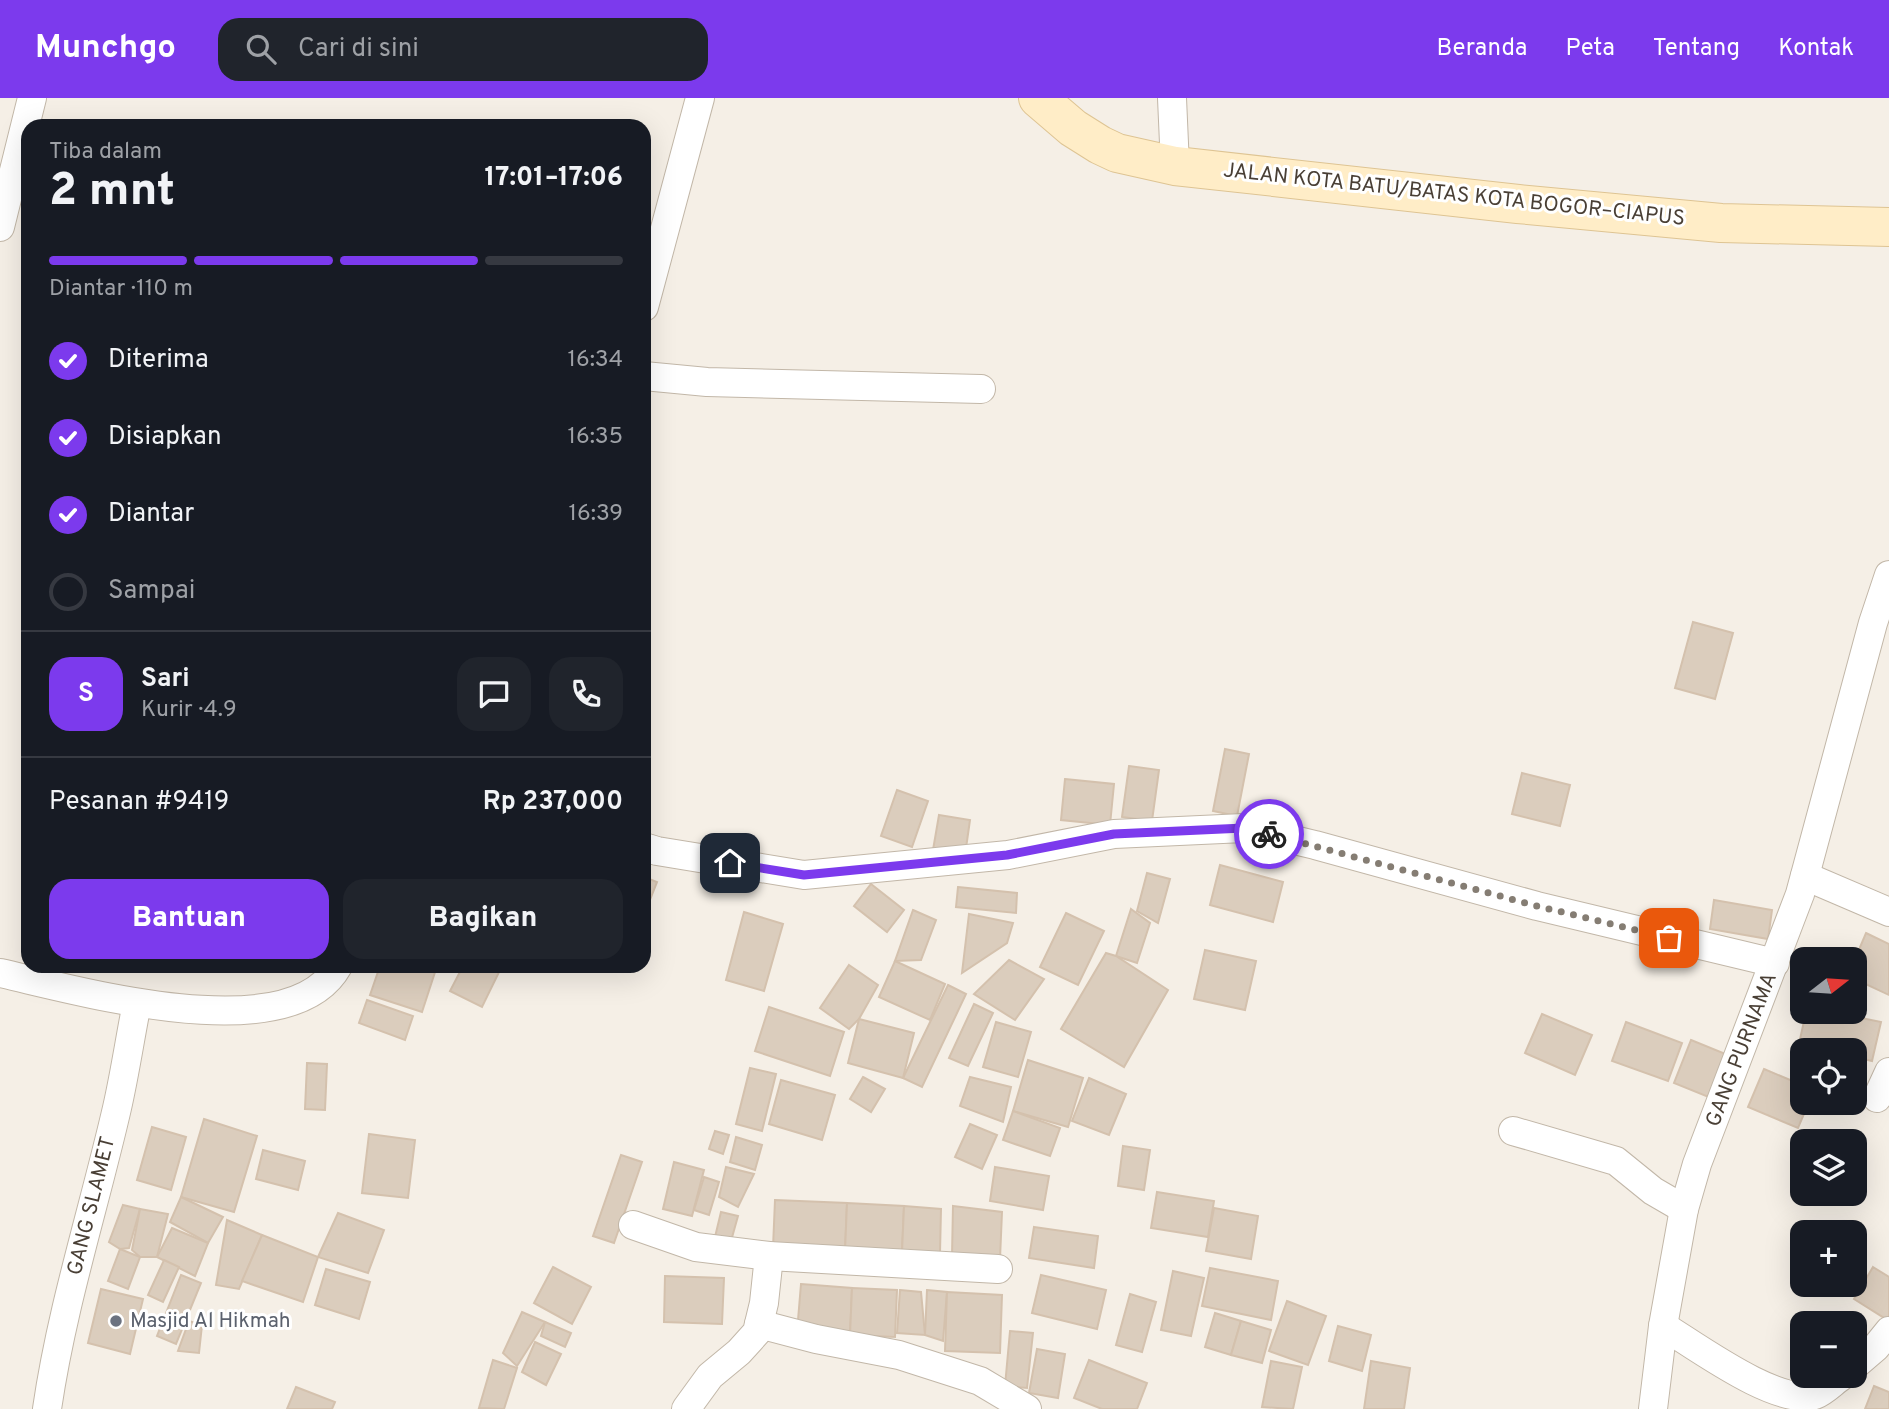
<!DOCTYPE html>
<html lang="id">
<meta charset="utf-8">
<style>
body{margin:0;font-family:Overpass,sans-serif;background:#20242c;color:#f1f3f6;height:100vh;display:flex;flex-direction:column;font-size:26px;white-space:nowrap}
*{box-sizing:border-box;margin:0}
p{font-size:23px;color:#9ea1a6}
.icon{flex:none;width:38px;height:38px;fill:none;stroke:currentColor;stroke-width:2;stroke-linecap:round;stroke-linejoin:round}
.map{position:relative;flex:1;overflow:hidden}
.details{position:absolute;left:21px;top:21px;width:630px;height:854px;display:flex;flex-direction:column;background:#171b24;border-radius:21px;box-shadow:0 7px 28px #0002}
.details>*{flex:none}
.needle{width:46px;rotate:73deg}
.tools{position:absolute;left:1790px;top:849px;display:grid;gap:14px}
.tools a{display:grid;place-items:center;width:77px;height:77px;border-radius:14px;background:#171b24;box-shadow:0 7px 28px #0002;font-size:35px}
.pin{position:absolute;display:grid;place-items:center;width:60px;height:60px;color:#fff;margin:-30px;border-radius:14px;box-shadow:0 4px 10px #0006}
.courier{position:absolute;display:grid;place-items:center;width:70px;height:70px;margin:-35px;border:5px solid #7c3aed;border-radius:50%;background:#fff;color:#222;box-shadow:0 2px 9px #0007}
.headline em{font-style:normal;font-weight:800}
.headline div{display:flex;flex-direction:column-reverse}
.headline{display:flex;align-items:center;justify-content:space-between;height:119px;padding:0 28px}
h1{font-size:46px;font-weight:800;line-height:52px}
.bar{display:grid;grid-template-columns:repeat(4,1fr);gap:10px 7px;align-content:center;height:84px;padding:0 28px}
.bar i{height:9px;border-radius:5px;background:#363941}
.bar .selected{background:#7c3aed}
.bar p{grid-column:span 4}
.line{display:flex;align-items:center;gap:18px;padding:0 28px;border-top:2px solid #363941}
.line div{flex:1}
.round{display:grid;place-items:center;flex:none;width:74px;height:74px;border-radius:21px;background:#20242c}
ol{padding:0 28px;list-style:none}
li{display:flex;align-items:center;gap:21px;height:77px}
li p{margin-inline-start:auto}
li .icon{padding:7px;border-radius:50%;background:#7c3aed;color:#fff;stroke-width:4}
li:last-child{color:#9ea1a6}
li i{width:38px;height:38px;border:4px solid #363941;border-radius:50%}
.cta{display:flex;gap:14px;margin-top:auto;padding:14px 28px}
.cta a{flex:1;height:80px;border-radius:21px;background:#7c3aed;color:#fff;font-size:28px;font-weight:800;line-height:80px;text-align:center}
.cta a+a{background:#20242c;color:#f1f3f6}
header{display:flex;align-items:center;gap:42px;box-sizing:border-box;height:98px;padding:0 35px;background:#7c3aed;color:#fff}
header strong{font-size:33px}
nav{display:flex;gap:38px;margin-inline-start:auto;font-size:24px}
.search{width:490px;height:63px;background:#20242c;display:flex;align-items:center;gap:18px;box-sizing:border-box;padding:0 24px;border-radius:21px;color:#9ea1a6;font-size:26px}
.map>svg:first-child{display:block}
</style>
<header>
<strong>Munchgo</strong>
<div class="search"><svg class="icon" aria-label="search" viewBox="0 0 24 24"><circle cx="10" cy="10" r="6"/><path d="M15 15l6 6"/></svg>Cari di sini</div>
<nav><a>Beranda</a><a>Peta</a><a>Tentang</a><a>Kontak</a></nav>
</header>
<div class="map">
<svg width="1889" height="1311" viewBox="0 0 1889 1311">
<rect width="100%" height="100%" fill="#f5efe6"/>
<g fill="#dbcdbd" stroke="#d4c1ad" stroke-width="2">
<polygon points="1693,524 1733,535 1715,601 1675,590"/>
<polygon points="1225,651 1249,656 1237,718 1213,713"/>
<polygon points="1129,668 1159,672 1152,723 1122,719"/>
<polygon points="1522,675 1570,687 1560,728 1512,716"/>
<polygon points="1065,681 1114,686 1110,727 1061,722"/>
<polygon points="897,692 928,703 912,749 881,738"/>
<polygon points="939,717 970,722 965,757 933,752"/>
<polygon points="1220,767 1283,784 1273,824 1210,807"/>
<polygon points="1147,775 1170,781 1158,825 1137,813"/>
<polygon points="644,779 657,784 644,817"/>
<polygon points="871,786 904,812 887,834 854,808"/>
<polygon points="958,789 1017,795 1016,815 956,809"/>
<polygon points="1714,802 1772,812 1768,841 1710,831"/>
<polygon points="1131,811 1150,825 1137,865 1116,858"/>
<polygon points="913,812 936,822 921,862 895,863"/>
<polygon points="744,814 783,826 764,893 726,882"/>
<polygon points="1066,815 1104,833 1078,887 1040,869"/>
<polygon points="969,816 1013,825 1007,845 962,875"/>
<polygon points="1866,835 1889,846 1889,897 1855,881 1855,861"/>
<polygon points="1205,852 1256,863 1245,912 1194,901"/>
<polygon points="1106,855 1116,858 1168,892 1124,969 1061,931"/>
<polygon points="1009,862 1044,881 1015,922 974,896"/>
<polygon points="895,863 945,886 930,922 879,899"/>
<polygon points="849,867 878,887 859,921 849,931 820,910"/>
<polygon points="380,868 437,868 422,914 370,897"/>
<polygon points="463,868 502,868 482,909 450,893"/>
<polygon points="948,887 966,896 922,989 903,980"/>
<polygon points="367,902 413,918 405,942 359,925"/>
<polygon points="974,906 993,915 968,968 949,960"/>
<polygon points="769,909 844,934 830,978 755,953"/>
<polygon points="1806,914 1832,914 1881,924 1872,963 1855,959 1855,952 1824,952 1799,946"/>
<polygon points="1542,916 1592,937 1575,977 1525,955"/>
<polygon points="859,921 914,935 903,980 848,965"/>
<polygon points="996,924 1031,934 1018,979 983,969"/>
<polygon points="1626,924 1682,945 1668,983 1612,963"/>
<polygon points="1691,942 1728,957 1711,1000 1674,985"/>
<polygon points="1028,962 1083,980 1068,1029 1013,1013"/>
<polygon points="307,965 327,966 325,1012 305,1011"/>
<polygon points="750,970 776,976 762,1033 736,1026"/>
<polygon points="1764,971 1802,987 1802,1004 1809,1004 1798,1030 1748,1009"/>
<polygon points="863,979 885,991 871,1014 850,1001"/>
<polygon points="970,979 1011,989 1003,1024 960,1008"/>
<polygon points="1089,980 1126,996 1109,1037 1072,1023"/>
<polygon points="781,982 835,997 822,1042 769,1026"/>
<polygon points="1013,1013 1060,1030 1050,1058 1003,1042"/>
<polygon points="204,1021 257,1038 234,1114 181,1099"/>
<polygon points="970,1026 997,1037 982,1071 955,1059"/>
<polygon points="152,1029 186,1039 171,1092 137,1082"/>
<polygon points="715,1033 729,1037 723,1056 709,1051"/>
<polygon points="369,1036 415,1042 408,1100 362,1095"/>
<polygon points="736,1039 762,1047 755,1072 730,1064"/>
<polygon points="1123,1048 1150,1052 1144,1092 1118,1088"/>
<polygon points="263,1052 305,1063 298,1092 256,1081"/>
<polygon points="621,1057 642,1064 614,1145 593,1138"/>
<polygon points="674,1064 704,1072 692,1118 663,1111"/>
<polygon points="726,1069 754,1076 738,1109 719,1099"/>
<polygon points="995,1069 1049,1078 1043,1112 990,1103"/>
<polygon points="704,1079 719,1084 709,1117 694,1112"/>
<polygon points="1157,1094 1214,1103 1208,1139 1151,1130"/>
<polygon points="181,1099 223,1119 208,1145 170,1124"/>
<polygon points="775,1102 847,1105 845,1153 773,1150"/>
<polygon points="847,1105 904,1108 902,1154 845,1153"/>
<polygon points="123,1107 140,1111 129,1150 120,1151 109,1144"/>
<polygon points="904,1108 941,1111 940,1155 902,1154"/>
<polygon points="953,1108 1002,1114 1000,1161 952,1158"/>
<polygon points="1214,1110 1258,1118 1251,1161 1206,1153"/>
<polygon points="140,1111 168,1116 157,1159 140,1159 132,1152"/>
<polygon points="721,1114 738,1118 731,1143 715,1139"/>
<polygon points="338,1115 384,1132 368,1175 318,1159"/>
<polygon points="227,1122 262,1137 239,1191 216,1187"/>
<polygon points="1034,1129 1098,1138 1094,1170 1029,1160"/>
<polygon points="172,1130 208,1145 195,1178 157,1159"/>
<polygon points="262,1137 318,1159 303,1204 242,1183"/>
<polygon points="120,1151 140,1159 128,1191 108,1183"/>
<polygon points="164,1162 179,1169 163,1204 148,1197"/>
<polygon points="553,1169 591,1189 572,1226 534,1205"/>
<polygon points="1873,1169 1889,1179 1889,1223 1854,1201"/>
<polygon points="1210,1170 1278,1183 1271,1222 1202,1208"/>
<polygon points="326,1171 370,1184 359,1221 315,1207"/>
<polygon points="1173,1173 1204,1180 1191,1238 1161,1232"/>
<polygon points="181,1177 201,1185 176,1246 157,1238"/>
<polygon points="1041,1177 1106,1192 1097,1231 1032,1215"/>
<polygon points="665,1178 724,1180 722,1226 664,1224"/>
<polygon points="801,1186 852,1190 850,1237 797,1234"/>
<polygon points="852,1190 897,1192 895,1239 850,1237"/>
<polygon points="101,1191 143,1201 130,1256 88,1245"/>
<polygon points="900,1192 921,1194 925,1237 897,1235"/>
<polygon points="927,1192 947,1194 943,1243 925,1237"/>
<polygon points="947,1194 1002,1197 1000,1255 945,1253"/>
<polygon points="1130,1196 1156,1204 1142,1254 1116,1247"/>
<polygon points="1287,1203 1326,1218 1308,1267 1269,1253"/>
<polygon points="522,1214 545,1224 517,1268 503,1255"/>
<polygon points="1215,1215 1241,1223 1231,1257 1205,1249"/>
<polygon points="189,1223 202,1227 199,1255 178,1253"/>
<polygon points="1241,1223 1271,1232 1262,1265 1231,1257"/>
<polygon points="545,1224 571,1235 565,1249 541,1238"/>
<polygon points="1338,1228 1371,1237 1362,1273 1329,1263"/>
<polygon points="1010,1233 1033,1235 1027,1290 1005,1288"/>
<polygon points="535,1244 561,1256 546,1287 522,1274"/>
<polygon points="1037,1251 1065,1256 1058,1300 1029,1295"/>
<polygon points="493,1262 517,1270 504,1311 479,1310"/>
<polygon points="1089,1262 1147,1285 1137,1311 1102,1311 1074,1300"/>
<polygon points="1271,1263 1302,1269 1293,1311 1262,1309"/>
<polygon points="1371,1263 1410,1270 1404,1311 1364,1311"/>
<polygon points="1874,1288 1889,1294 1889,1311 1865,1311"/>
<polygon points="296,1289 335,1304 332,1311 287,1311"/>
</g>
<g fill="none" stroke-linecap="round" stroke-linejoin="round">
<defs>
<g id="street">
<polyline points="1172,0 1175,68"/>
<polyline points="0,129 32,0"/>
<polyline points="644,209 700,0"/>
<polyline points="644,278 707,284 981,291"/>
<polyline points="644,749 657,753 804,777 1008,757 1114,736 1244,730 1315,747 1537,808 1775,865"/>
<polyline points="1805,778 1889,814"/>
<path d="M 0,875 C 77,892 290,954 338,868"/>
<polyline points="1877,1000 1889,974"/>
<polyline points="1513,1033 1616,1063 1653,1093 1684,1111"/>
<polyline points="633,1127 696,1149 769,1158 998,1171"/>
<polyline points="759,1226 816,1241 899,1257 980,1283 1027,1311"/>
<path d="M 1663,1228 C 1696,1248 1778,1309 1815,1297 C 1824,1294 1834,1283 1842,1278"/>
<polyline points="1855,1267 1876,1249 1889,1233"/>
<path d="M 47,1311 C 62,1208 94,1110 117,1010 C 125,975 130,940 137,905"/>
<polyline points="686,1311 710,1278 739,1254 757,1234 764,1205 769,1158"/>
<polyline points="1653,1311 1663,1228 1684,1111 1697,1066 1800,796 1873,525 1889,477"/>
</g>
<polyline id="secondary" points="1038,0 1073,30 1100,47 1117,55 1175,68 1518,106 1721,125 1889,129"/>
</defs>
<use href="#street" stroke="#c2b7a8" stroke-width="30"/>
<use href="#secondary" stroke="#dec493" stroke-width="40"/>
<use href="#street" stroke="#fff" stroke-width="28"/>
<use href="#secondary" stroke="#ffedc7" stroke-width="38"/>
</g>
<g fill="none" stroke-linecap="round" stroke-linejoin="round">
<polyline stroke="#857d73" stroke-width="7" stroke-dasharray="0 12.6" points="1269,736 1537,808 1669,840"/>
<polyline stroke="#7c3aed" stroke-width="9" points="730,765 804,777 1007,757 1114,736 1244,730 1269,736"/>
</g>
<circle fill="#6b7280" stroke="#fff" stroke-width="2.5" cx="116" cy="1223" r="7"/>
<g text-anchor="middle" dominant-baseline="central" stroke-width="6" stroke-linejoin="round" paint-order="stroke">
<g font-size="21" fill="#493f35" stroke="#fff">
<text transform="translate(1454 97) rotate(6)">JALAN KOTA BATU/BATAS KOTA BOGOR–CIAPUS</text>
<text transform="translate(1742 952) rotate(-69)">GANG PURNAMA</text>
<text transform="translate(92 1108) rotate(-76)">GANG SLAMET</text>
</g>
<g font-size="21" fill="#5b616d" stroke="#fff" text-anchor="start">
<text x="130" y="1223">Masjid Al Hikmah</text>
</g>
</g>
</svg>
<div class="tools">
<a><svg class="needle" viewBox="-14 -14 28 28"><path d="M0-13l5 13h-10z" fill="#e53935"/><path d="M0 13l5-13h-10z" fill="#9ea1a6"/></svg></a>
<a><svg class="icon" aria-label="locate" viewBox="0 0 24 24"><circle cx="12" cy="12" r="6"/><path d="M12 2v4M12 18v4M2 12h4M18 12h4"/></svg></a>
<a><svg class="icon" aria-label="layers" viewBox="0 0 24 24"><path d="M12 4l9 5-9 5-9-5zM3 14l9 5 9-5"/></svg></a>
<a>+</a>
<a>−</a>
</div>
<div class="pin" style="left:1669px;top:840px;background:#ea580c"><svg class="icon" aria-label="bag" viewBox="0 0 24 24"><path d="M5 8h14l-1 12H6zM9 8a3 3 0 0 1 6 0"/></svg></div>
<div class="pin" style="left:730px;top:765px;background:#1f2937"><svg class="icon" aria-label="home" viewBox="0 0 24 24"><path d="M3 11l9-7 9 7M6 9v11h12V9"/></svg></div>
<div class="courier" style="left:1269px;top:736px"><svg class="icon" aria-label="bike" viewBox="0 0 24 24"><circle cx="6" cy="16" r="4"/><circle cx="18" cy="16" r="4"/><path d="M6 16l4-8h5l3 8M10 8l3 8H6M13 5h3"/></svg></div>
<section class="details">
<div class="headline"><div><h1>2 mnt</h1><p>Tiba dalam</p></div><em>17:01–17:06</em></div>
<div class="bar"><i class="selected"></i><i class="selected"></i><i class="selected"></i><i></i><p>Diantar · 110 m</p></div>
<ol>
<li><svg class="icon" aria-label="check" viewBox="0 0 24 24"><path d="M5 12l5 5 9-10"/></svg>Diterima<p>16:34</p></li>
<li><svg class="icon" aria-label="check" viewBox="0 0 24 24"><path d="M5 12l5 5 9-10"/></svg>Disiapkan<p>16:35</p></li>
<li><svg class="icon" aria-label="check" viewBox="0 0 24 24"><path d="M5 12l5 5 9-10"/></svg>Diantar<p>16:39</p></li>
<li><i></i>Sampai</li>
</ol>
<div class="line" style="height:126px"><b class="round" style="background:#7c3aed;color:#fff">S</b><div><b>Sari</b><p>Kurir · 4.9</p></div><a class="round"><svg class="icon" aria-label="chat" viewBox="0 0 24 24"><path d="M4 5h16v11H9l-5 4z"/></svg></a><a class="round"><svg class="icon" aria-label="phone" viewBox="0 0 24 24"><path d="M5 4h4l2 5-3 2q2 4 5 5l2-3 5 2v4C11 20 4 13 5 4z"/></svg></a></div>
<div class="line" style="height:91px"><div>Pesanan #9419</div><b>Rp 237,000</b></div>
<div class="cta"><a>Bantuan</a><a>Bagikan</a></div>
</section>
</div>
